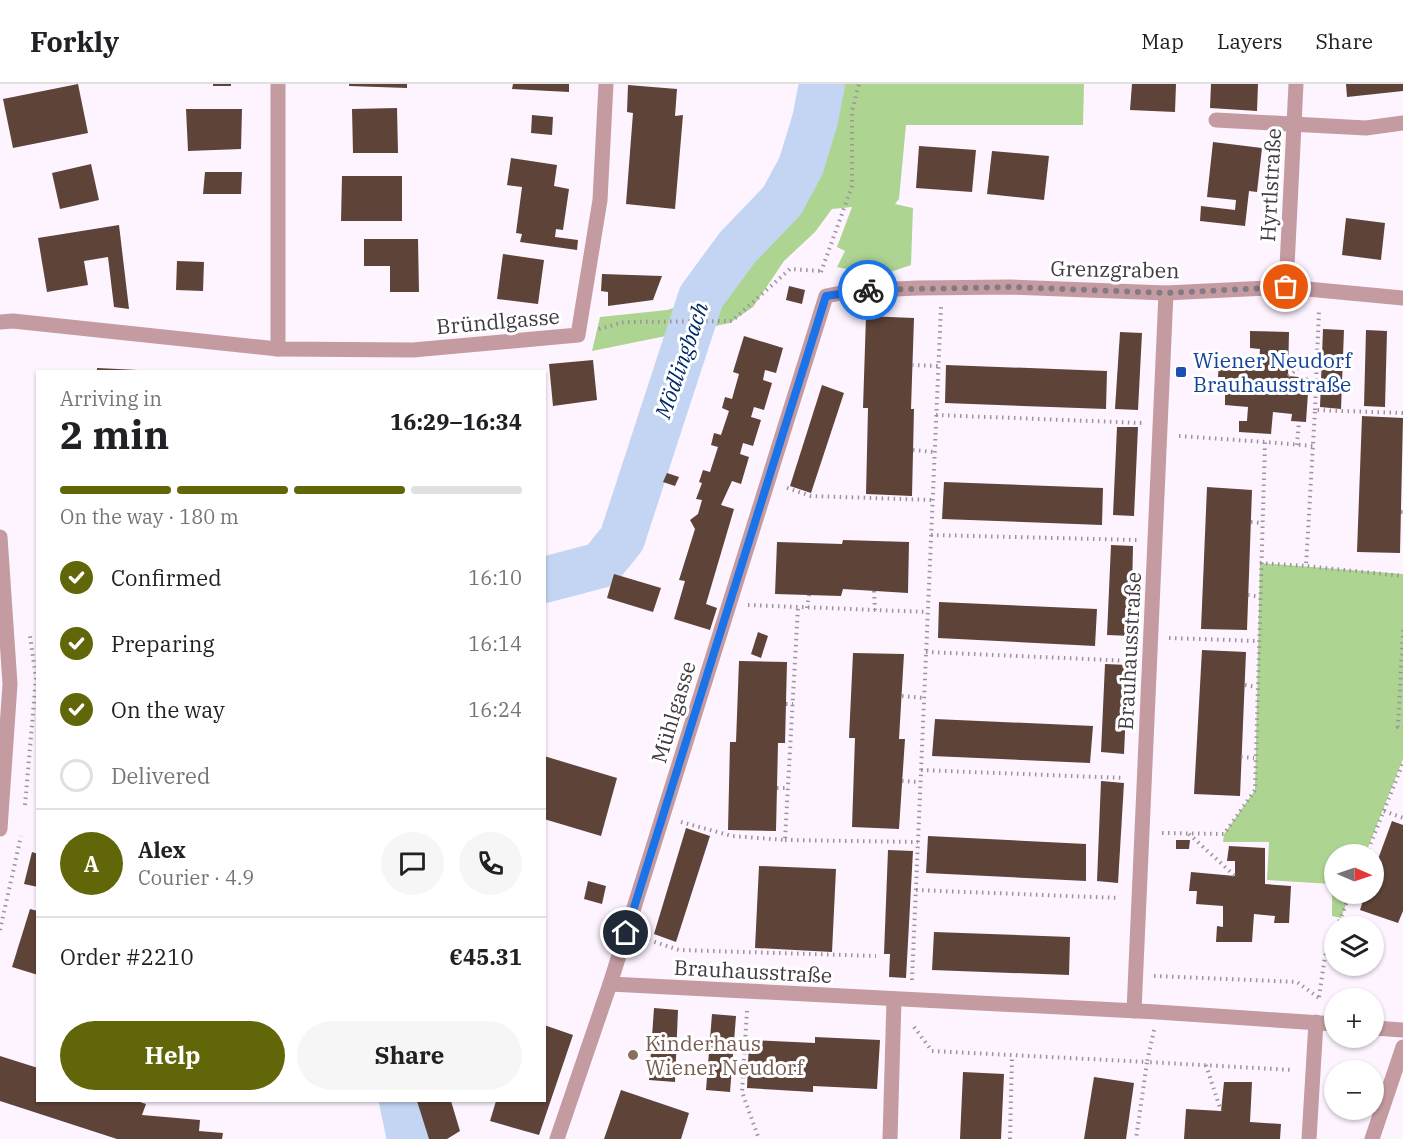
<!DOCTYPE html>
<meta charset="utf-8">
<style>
body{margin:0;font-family:"IBM Plex Serif",serif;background:#f6f6f6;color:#202124;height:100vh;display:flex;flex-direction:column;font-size:22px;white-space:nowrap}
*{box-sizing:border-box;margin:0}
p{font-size:20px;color:#757577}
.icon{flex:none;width:33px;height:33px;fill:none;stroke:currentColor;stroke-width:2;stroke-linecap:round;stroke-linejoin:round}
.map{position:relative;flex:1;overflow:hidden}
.sheet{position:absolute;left:36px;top:286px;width:510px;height:732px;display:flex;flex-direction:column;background:#fff;border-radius:0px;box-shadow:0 2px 4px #0004}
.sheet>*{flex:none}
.needle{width:39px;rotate:92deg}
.buttons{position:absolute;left:1324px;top:760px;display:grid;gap:12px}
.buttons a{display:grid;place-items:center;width:60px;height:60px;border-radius:50%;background:#fff;box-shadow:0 2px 4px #0004;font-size:30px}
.pin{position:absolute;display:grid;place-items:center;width:51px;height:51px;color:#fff;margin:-26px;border:3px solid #fff;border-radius:50%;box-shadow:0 2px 6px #0007}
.courier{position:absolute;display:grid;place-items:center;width:60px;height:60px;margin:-30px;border:4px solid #1a73e8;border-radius:50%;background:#fff;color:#222;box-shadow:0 2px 8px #0007}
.overview em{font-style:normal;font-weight:800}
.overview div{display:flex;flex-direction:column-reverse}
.overview{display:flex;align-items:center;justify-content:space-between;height:102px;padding:0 24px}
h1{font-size:39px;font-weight:800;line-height:45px}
.bar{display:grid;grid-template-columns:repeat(4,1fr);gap:9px 6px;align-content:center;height:72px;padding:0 24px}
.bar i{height:8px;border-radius:4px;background:#e0e0e0}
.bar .active{background:#616708}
.bar p{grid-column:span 4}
.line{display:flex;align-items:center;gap:15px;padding:0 24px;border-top:2px solid #e0e0e0}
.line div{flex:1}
.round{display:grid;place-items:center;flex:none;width:63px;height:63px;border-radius:32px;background:#f6f6f6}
ol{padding:0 24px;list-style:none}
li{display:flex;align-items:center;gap:18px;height:66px}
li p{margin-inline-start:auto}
li .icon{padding:6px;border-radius:50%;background:#616708;color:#fff;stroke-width:4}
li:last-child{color:#757577}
li i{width:33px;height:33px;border:3px solid #e0e0e0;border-radius:50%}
.primary-button{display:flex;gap:12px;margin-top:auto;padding:12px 24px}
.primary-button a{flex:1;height:69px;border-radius:36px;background:#616708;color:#fff;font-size:24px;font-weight:800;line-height:69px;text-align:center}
.primary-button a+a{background:#f6f6f6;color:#202124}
header{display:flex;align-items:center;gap:36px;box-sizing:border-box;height:84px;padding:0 30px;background:#fff;border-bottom:2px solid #e0e0e0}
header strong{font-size:28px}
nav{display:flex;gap:33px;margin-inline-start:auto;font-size:21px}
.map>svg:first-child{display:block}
</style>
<header>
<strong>Forkly</strong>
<nav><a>Map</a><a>Layers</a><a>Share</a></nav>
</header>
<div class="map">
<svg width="1403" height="1055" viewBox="0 0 1403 1055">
<rect width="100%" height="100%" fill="#fdf4ff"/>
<g fill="#aed492">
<polygon points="825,0 1084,0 1083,41 906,41 899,115 895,120 913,124 911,181 879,192 837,183 845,167 837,163 852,123 832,125 815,148 784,177 753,223 730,239 592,267 600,233 667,226 703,215 737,164 784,118 818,35"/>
<polygon points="1260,479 1403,490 1403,675 1365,771 1335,771 1335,810 1350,810 1341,834 1332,832 1332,800 1267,796 1269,758 1223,758 1224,750 1255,706"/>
</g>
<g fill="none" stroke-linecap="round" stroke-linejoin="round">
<g stroke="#c3d5f2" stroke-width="46">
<polyline points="544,496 601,481 622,455 701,213 737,164 782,117 801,82 815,36 822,0"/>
<polyline points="402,1017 410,1055"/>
</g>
</g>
<g fill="#5e4339">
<polygon points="78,0 88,49 13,64 3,15"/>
<rect x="213" y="0" width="18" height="2"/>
<polygon points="349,0 407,0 407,4 349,2"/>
<polygon points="513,0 569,0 569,8 512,5"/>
<polygon points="1132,0 1176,0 1175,28 1130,26"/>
<polygon points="1211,0 1258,0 1257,27 1210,24"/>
<polygon points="1346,0 1403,0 1403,7 1347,13"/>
<polygon points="628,1 677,5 675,32 683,31 675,125 626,120 633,29 627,28"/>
<polygon points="397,24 398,69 353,69 352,25"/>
<polygon points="186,25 242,25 241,65 188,67"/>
<polygon points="532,31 553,33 552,51 531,49"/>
<polygon points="1213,58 1262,64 1257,108 1249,107 1245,142 1200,137 1201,122 1235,126 1236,116 1207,113"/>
<polygon points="919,62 976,66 972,108 916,104"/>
<polygon points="992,67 1049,72 1044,116 987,110"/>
<polygon points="511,74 557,81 554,102 569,105 563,146 556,145 555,153 578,156 577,166 520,158 522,150 516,149 522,103 507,101"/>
<polygon points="91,80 99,116 60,125 52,89"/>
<polygon points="205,88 242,88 241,110 203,110"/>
<polygon points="342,92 402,92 402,137 341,137"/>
<polygon points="1346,134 1385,139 1381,176 1342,171"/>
<polygon points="119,141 129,225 114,223 108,173 84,177 88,201 47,208 38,154"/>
<polygon points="364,155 418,155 419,208 390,208 390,182 364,182"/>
<polygon points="503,170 544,176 538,220 497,215"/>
<polygon points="177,177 204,178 203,207 176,206"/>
<polygon points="602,190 662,192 653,216 608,222 608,208 601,207"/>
<polygon points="789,202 805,206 802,220 786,216"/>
<polygon points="866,232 914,234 911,325 914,325 912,412 866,410 868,324 863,324"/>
<polygon points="1323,245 1344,246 1341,325 1320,323"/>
<polygon points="1366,246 1387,247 1385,323 1364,322"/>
<polygon points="1250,247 1289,248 1288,292 1309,294 1306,338 1291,337 1292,330 1273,328 1271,350 1239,348 1239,337 1247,337 1248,323 1225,321 1225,293 1218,293 1219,278 1259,280 1260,265 1250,264"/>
<polygon points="1120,248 1142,249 1138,326 1115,325"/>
<polygon points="744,252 783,264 776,289 765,286 763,296 772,299 764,326 754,323 751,333 761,336 753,362 743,359 740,370 749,373 741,400 732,397 721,421 734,425 706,520 717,524 710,546 674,535 685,497 679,496 695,445 690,436 698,430 702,416 696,415 702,399 699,398 703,386 710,388 718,363 711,361 714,349 721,351 729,327 722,324 725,313 732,315 739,290 733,288"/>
<polygon points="593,276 597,316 553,322 549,280"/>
<polygon points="946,281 1107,287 1106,325 945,319"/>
<polygon points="97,284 138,286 138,288 97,288"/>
<polygon points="822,301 844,309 811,409 790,402"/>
<polygon points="1362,332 1403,334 1400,469 1357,468"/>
<polygon points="1117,343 1138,343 1134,432 1113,431"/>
<polygon points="667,389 679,393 675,402 663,398"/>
<polygon points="944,398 1103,404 1102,441 942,435"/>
<polygon points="1207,403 1252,406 1247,546 1201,545"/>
<polygon points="843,456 909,458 908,509 843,505 841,512 775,510 777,458 842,460"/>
<polygon points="1111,461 1133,462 1131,552 1107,551"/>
<polygon points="614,490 661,504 653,528 607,514"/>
<polygon points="939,518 1097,525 1095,562 938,554"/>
<polygon points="758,548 768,552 761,574 751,570"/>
<polygon points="1202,566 1246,568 1240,712 1194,710"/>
<polygon points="853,569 904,570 899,655 905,655 899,745 852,743 855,654 849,654"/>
<polygon points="739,577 787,578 785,659 778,659 776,747 728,746 730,658 736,658"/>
<polygon points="1105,580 1128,581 1124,670 1101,668"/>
<polygon points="935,635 1093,642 1090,679 932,672"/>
<polygon points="544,672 617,694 601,752 544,735"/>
<polygon points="1101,697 1124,699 1118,799 1097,797"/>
<polygon points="1392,737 1403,741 1403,827 1398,839 1360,826 1365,810 1374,810 1374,786"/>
<polygon points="686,744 710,752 676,858 654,850"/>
<polygon points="928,752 1086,760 1086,797 926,789"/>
<polygon points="1176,756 1190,756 1189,765 1176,765"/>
<polygon points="1229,762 1265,764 1265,800 1291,802 1289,839 1274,839 1275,832 1254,830 1252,858 1216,858 1217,842 1223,843 1223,822 1196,820 1197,807 1189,807 1191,788 1235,792 1235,777 1227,777"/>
<polygon points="888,766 913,767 906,894 889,893 890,870 884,870"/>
<polygon points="32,768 38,770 38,803 24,800"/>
<polygon points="759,782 836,785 832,868 755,864"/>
<polygon points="588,797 606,802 602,820 584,815"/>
<polygon points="30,825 38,827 38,891 12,883"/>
<polygon points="934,848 1070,853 1069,891 932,886"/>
<polygon points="654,924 678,926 675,998 649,996"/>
<polygon points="712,930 736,932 730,1008 706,1006"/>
<polygon points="544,941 573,951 539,1051 490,1037 496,1017 544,1017"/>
<polygon points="815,953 880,956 877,1005 813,1002 813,1008 747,1004 749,956 815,959"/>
<polygon points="0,972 38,984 38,1017 137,1017 146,1020 142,1031 200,1036 199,1047 223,1049 222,1055 117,1055 0,1017"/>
<polygon points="963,988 1004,990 1001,1055 960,1055"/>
<polygon points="1094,993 1134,999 1126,1055 1084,1055"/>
<polygon points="1224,998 1252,998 1250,1038 1281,1040 1280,1055 1184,1055 1186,1025 1221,1027"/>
<polygon points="621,1006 689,1029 681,1055 604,1055"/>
<polygon points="417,1017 451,1017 460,1047 447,1055 429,1055"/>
</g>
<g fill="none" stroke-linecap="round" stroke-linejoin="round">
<g stroke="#9c939d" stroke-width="4" stroke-dasharray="1.5 4.5" stroke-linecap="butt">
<polyline points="821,188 852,102 852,27 859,0"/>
<polyline points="599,245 624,238 732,237 790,185 821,187"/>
<polyline points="912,281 938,282"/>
<polyline points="1288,292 1300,283 1316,285"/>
<polyline points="1315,326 1319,225"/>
<polyline points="1403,329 1315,326 1306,482 1403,492"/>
<polyline points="936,331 1142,339"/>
<polyline points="1179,352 1265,358"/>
<polyline points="1297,361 1299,337"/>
<polyline points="913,366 934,368"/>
<polyline points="787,404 811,412 932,416"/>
<polyline points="1401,428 1403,428"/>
<polyline points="1251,438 1262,439"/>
<polyline points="931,451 1137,456"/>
<polyline points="1260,479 1306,482"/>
<polyline points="874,507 875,526"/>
<polyline points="1248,511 1260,513"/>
<polyline points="748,521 927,528"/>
<polyline points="807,524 809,511"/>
<polyline points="1403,546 1398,643 1403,643"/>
<polyline points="1169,554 1258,557"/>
<polyline points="926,568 1132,577"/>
<polyline points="1245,601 1256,603"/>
<polyline points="902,612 924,614"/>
<polyline points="786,620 793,620"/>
<polyline points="1241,673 1254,674"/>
<polyline points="921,686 1124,694"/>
<polyline points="902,697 920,698"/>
<polyline points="777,704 788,704"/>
<polyline points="25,721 36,594 30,552"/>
<polyline points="1384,727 1403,734"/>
<polyline points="681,738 732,752 785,756 798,523"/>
<polyline points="1162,749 1224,750 1255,706 1265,358 1313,362"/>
<polyline points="1189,750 1235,792"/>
<polyline points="785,756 918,758"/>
<polyline points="1366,771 1403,679"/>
<polyline points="1374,783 1375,783"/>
<polyline points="916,806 1119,814"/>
<polyline points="1337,843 1350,810"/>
<polyline points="0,846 21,752"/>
<polyline points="643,854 679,866 876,872"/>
<polyline points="1154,892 1297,898 1319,914"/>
<polyline points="912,896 941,223"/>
<polyline points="1319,913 1325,872 1335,847"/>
<polyline points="747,927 742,1008 759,1055"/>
<polyline points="914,943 932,967 1147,978 1136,1055"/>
<polyline points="1154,946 1147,978 1293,986"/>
<polyline points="1206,981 1221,1027"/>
<polyline points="1010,1055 1012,971"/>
</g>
<g stroke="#c49ba1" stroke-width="15">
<polyline points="278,0 278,265"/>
<polyline points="1216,36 1366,44 1403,39"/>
<polyline points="1286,203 1296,0"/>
<polyline points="0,238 13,237 278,265 413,266 578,251 600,116 606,0"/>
<polyline points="0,453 10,600 0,745"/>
<polyline points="610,900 1157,928 1335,940"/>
<polyline points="1134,927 1166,209"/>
<polyline points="1374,944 1403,946"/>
<polyline points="557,1055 610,900 826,212 851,207 918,204 1010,203 1166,209 1286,203 1403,214"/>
<polyline points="890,1055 894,915"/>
<polyline points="1309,1055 1316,938"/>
<polyline points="1372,1055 1403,963"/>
</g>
</g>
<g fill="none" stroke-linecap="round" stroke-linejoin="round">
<polyline stroke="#837a85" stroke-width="6" stroke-dasharray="0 10.8" points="868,206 1010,203 1166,209 1286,203"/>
<polyline stroke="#1a73e8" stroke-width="8" points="626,849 826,212 868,206"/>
</g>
<rect fill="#1a4fb4" stroke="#fff" stroke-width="2" x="1175" y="282" width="12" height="12" rx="3"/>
<circle fill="#8d6e63" stroke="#fff" stroke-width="2" cx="633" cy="971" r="6"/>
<g text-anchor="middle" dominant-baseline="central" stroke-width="6" stroke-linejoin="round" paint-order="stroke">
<g font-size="21" fill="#423943" stroke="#fff">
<text transform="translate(1270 101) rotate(-87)">Hyrtlstraße</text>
<text transform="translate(1115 185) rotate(1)">Grenzgraben</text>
<text transform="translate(498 237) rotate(-5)">Bründlgasse</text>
<text transform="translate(1129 567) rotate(-87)">Brauhausstraße</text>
<text transform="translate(673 628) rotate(-73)">Mühlgasse</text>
<text transform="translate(753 887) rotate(3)">Brauhausstraße</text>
</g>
<g font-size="21" fill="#164399" stroke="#fff" text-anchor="start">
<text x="1193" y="276">Wiener Neudorf<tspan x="1193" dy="24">Brauhausstraße</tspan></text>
</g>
<g font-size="21" fill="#785e54" stroke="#fff" text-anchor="start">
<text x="645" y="959">Kinderhaus<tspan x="645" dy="24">Wiener Neudorf</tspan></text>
</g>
<g font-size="22" font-style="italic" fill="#002964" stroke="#fff">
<text transform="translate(681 276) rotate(-71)">Mödlingbach</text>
</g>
</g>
</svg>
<div class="buttons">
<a><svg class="needle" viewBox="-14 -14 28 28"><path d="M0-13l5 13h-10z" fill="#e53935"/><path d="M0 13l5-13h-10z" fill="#757577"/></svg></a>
<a><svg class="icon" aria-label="layers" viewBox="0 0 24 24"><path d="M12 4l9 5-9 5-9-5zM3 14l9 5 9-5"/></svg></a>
<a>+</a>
<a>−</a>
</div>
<div class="pin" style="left:1286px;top:203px;background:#ea580c"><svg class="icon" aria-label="bag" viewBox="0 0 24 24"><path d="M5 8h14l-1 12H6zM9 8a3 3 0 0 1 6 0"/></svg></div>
<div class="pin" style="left:626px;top:849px;background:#1f2937"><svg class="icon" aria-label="home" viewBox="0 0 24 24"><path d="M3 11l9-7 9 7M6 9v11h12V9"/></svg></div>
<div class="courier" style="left:868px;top:206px"><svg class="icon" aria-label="bike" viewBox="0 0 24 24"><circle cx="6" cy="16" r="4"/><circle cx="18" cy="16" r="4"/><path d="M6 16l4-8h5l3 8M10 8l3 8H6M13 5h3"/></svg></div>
<section class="sheet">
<div class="overview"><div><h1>2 min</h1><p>Arriving in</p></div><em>16:29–16:34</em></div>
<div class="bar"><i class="active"></i><i class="active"></i><i class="active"></i><i></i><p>On the way · 180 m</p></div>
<ol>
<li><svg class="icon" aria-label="check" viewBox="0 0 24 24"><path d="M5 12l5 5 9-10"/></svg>Confirmed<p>16:10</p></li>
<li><svg class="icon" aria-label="check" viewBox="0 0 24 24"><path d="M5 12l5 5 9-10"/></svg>Preparing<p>16:14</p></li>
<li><svg class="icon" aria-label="check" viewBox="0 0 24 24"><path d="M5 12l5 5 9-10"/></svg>On the way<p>16:24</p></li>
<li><i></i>Delivered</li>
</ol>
<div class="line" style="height:108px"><b class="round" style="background:#616708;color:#fff">A</b><div><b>Alex</b><p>Courier · 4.9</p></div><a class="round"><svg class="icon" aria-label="chat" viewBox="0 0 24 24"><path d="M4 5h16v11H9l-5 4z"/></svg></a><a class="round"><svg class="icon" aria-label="phone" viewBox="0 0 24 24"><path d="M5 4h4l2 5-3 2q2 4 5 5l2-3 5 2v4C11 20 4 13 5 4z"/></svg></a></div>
<div class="line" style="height:78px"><div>Order #2210</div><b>€45.31</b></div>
<div class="primary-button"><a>Help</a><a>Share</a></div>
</section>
</div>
